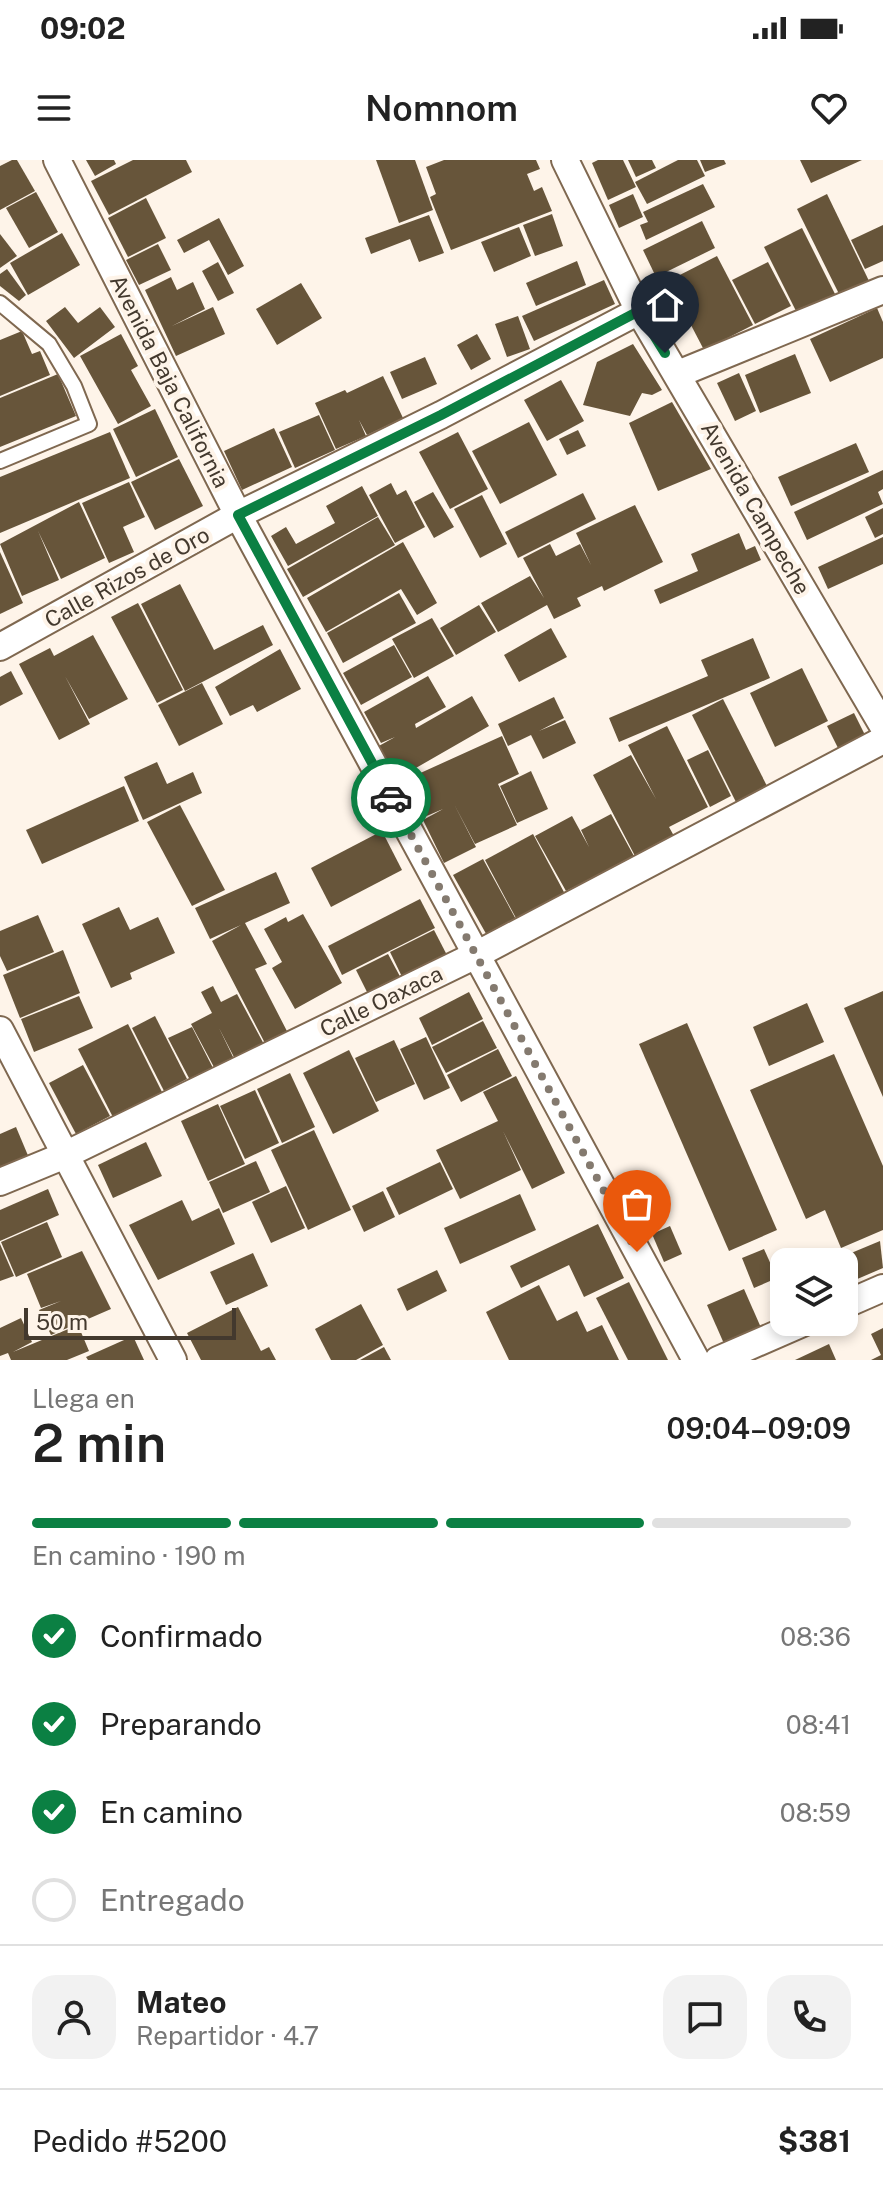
<!DOCTYPE html>
<html lang="es">
<meta charset="utf-8">
<style>
body{margin:0;font-family:"Public Sans",sans-serif;background:#f2f2f2;color:#222;height:100vh;display:flex;flex-direction:column;font-size:30px;white-space:nowrap}
*{box-sizing:border-box;margin:0}
p{font-size:26px;color:#767676}
.icon{flex:none;width:44px;height:44px;fill:none;stroke:currentColor;stroke-width:2;stroke-linecap:round;stroke-linejoin:round}
.map{position:relative;height:1200px;overflow:hidden}
.sheet{display:flex;flex-direction:column;background:#fff;flex:1}
.sheet>*{flex:none}
.tools{position:absolute;left:770px;top:1088px;display:grid;gap:16px}
.tools a{display:grid;place-items:center;width:88px;height:88px;border-radius:16px;background:#fff;box-shadow:0 4px 12px #0003;font-size:40px}
.scale{position:absolute;left:24px;bottom:20px;width:212px;box-sizing:border-box;padding-left:8px;border:4px solid #43392e;border-top:0;font-size:22px;line-height:28px;white-space:nowrap;color:#43392e;-webkit-text-stroke:6px #fef4e9;paint-order:stroke}
.pin{position:absolute;display:grid;place-items:center;width:68px;height:68px;color:#fff;margin:-82px -34px;border-radius:50% 50% 50% 0;rotate:-45deg;box-shadow:0 0 8px #0007}
.pin .icon{rotate:45deg}
.courier{position:absolute;display:grid;place-items:center;width:80px;height:80px;margin:-40px;border:6px solid #0b8043;border-radius:50%;background:#fff;color:#222;box-shadow:0 2px 10px #0007}
.summary em{font-style:normal;font-weight:600}
.summary div{display:flex;flex-direction:column-reverse}
.summary{display:flex;align-items:center;justify-content:space-between;height:136px;padding:0 32px}
h1{font-size:52px;font-weight:600;line-height:60px}
.bar{display:grid;grid-template-columns:repeat(4,1fr);gap:12px 8px;align-content:center;height:96px;padding:0 32px}
.bar i{height:10px;border-radius:6px;background:#e0e0e0}
.bar .on{background:#0b8043}
.bar p{grid-column:span 4}
.line{display:flex;align-items:center;gap:20px;padding:0 32px;border-top:2px solid #e0e0e0}
.line div{flex:1}
.round{display:grid;place-items:center;flex:none;width:84px;height:84px;border-radius:24px;background:#f2f2f2}
ol{padding:0 32px;list-style:none}
li{display:flex;align-items:center;gap:24px;height:88px}
li p{margin-inline-start:auto}
li .icon{padding:8px;border-radius:50%;background:#0b8043;color:#fff;stroke-width:4}
li:last-child{color:#767676}
li i{width:44px;height:44px;border:4px solid #e0e0e0;border-radius:50%}
.status{display:flex;justify-content:space-between;align-items:center;height:56px;padding:0 40px;background:#fff;direction:ltr}
.status svg{height:22px;fill:currentColor}
header{display:flex;justify-content:space-between;align-items:center;height:104px;padding:0 32px;background:#fff;font-size:36px;font-weight:600}
.map>svg:first-child{display:block}
</style>
<div class="status"><b>09:02</b><svg viewBox="0 0 49 12"><path d="M0 12V9h3v3zM5 12V6h3v6zM10 12V3h3v9zM15 12V0h3v12zM26 1h20v11H26zM47 4h2v5h-2z"/></svg></div>
<header><svg class="icon" aria-label="menu" viewBox="0 0 24 24"><path d="M4 6h16M4 12h16M4 18h16"/></svg>Nomnom<svg class="icon" aria-label="heart" viewBox="0 0 24 24"><path d="M12 20l-8-8c-3-5 5-10 8-4 3-6 11-1 8 4z"/></svg></header>
<div class="map">
<svg width="883" height="1200" viewBox="0 0 883 1200">
<rect width="100%" height="100%" fill="#fef4e9"/>
<g fill="#67553a">
<polygon points="12,0 17,0 35,31 0,50 0,6"/>
<polygon points="86,0 114,0 116,4 95,16"/>
<polygon points="133,0 186,0 192,12 109,55 91,21"/>
<polygon points="376,0 415,0 433,50 399,63"/>
<polygon points="444,0 536,0 540,9 527,14 534,31 542,27 552,51 451,90 430,37 436,34 426,7"/>
<polygon points="598,0 623,0 636,27 608,40 592,3"/>
<polygon points="628,0 652,0 656,8 636,17"/>
<polygon points="678,0 697,0 705,16 647,44 635,22"/>
<polygon points="700,0 724,0 726,4 705,12"/>
<polygon points="800,0 862,0 811,23"/>
<polygon points="703,24 715,47 646,80 640,65 648,62 643,52"/>
<polygon points="36,32 58,72 29,88 6,48"/>
<polygon points="633,34 643,57 619,68 609,45"/>
<polygon points="827,34 870,123 841,138 797,49"/>
<polygon points="146,38 166,78 128,97 108,58"/>
<polygon points="552,54 563,86 535,96 523,65"/>
<polygon points="429,55 444,93 419,102 410,79 371,94 365,78"/>
<polygon points="219,58 244,106 228,115 209,80 184,93 177,80"/>
<polygon points="702,61 715,88 656,117 643,90"/>
<polygon points="883,65 883,101 865,109 851,80"/>
<polygon points="519,67 531,96 494,112 481,82"/>
<polygon points="802,68 836,136 798,155 764,87"/>
<polygon points="62,73 80,105 28,135 10,103"/>
<polygon points="0,74 17,96 0,108"/>
<polygon points="158,84 171,110 139,125 126,100"/>
<polygon points="717,96 753,165 704,190 668,121"/>
<polygon points="577,101 586,125 536,146 526,123"/>
<polygon points="218,102 234,133 218,141 202,111"/>
<polygon points="768,102 791,146 755,164 732,120"/>
<polygon points="7,109 26,135 19,141 0,126 0,114"/>
<polygon points="171,117 177,130 193,122 205,149 172,166 213,147 225,174 176,196 145,130"/>
<polygon points="604,120 615,144 534,181 522,156"/>
<polygon points="301,123 322,158 277,185 256,149"/>
<polygon points="65,147 78,163 100,147 115,167 74,198 46,161"/>
<polygon points="877,148 883,162 883,198 830,222 810,179"/>
<polygon points="518,156 530,189 507,197 495,164"/>
<polygon points="22,171 32,194 40,191 50,215 0,236 0,180"/>
<polygon points="121,174 138,206 131,210 151,246 118,264 80,196"/>
<polygon points="477,174 491,199 471,210 457,185"/>
<polygon points="633,184 662,230 652,235 642,233 630,256 583,245 597,202"/>
<polygon points="795,194 811,233 760,253 745,215"/>
<polygon points="425,197 437,224 402,239 390,212"/>
<polygon points="739,213 756,251 735,261 717,223"/>
<polygon points="58,214 76,256 0,287 0,238"/>
<polygon points="383,216 403,258 367,275 359,260 366,276 336,289 315,243 345,230 347,233"/>
<polygon points="561,220 584,261 547,281 524,240"/>
<polygon points="672,242 711,309 658,331 629,263"/>
<polygon points="155,249 178,297 136,317 113,269"/>
<polygon points="319,255 335,290 295,308 279,272"/>
<polygon points="529,262 557,315 500,344 472,291"/>
<polygon points="274,268 292,307 242,330 224,291"/>
<polygon points="578,270 586,286 567,295 559,279"/>
<polygon points="110,272 130,318 0,373 0,317"/>
<polygon points="458,272 488,329 450,349 419,292"/>
<polygon points="856,283 869,312 791,346 778,317"/>
<polygon points="179,299 203,346 155,370 131,322"/>
<polygon points="883,310 883,329 878,332 883,344 807,380 794,352"/>
<polygon points="129,322 145,357 123,367 134,392 109,403 82,343"/>
<polygon points="391,323 397,335 406,330 425,367 395,383 369,335"/>
<polygon points="362,326 378,356 288,406 271,376 286,367 296,384 335,363 326,346"/>
<polygon points="433,332 454,367 434,378 414,342"/>
<polygon points="583,333 596,359 518,398 505,372"/>
<polygon points="482,335 507,384 480,398 454,349"/>
<polygon points="79,342 105,398 61,419 38,371 59,420 22,436 0,384"/>
<polygon points="635,345 663,402 604,431 602,426 577,438 581,446 554,459 547,445 498,472 481,443 530,416 544,438 523,398 550,384 556,396 580,384 591,405 576,373"/>
<polygon points="883,348 883,374 875,378 865,357"/>
<polygon points="378,357 395,385 303,437 287,409"/>
<polygon points="739,373 746,390 755,386 761,400 660,444 654,430 698,411 691,394"/>
<polygon points="883,377 883,404 828,429 818,407"/>
<polygon points="403,382 437,443 417,455 401,429 326,472 307,438"/>
<polygon points="0,392 23,443 0,454"/>
<polygon points="180,424 214,490 263,465 273,485 185,531 141,444"/>
<polygon points="399,433 416,463 343,503 327,473"/>
<polygon points="138,443 183,530 157,543 111,457"/>
<polygon points="479,445 496,472 456,495 440,468"/>
<polygon points="432,458 454,496 414,518 392,479"/>
<polygon points="551,468 567,497 519,522 504,495"/>
<polygon points="93,475 128,539 89,559 65,516 90,564 59,580 19,504 50,488 54,496"/>
<polygon points="753,478 770,518 619,582 609,558 708,516 701,500"/>
<polygon points="394,485 412,517 361,545 343,513"/>
<polygon points="280,489 301,529 257,552 253,545 230,556 215,527"/>
<polygon points="802,508 828,561 775,587 750,533"/>
<polygon points="11,511 23,534 0,546 0,517"/>
<polygon points="428,516 446,547 415,564 416,568 472,536 489,566 395,620 377,587 395,577 381,583 364,552"/>
<polygon points="202,523 223,564 179,586 158,545"/>
<polygon points="554,537 564,558 539,571 565,560 576,583 543,599 531,575 508,586 498,564"/>
<polygon points="723,539 769,630 738,646 692,555"/>
<polygon points="854,553 867,579 840,592 827,566"/>
<polygon points="667,566 708,647 669,667 674,676 635,696 593,615 631,595 656,639 628,585"/>
<polygon points="502,576 519,614 498,624 517,665 475,684 454,644 476,687 444,703 423,660 443,649 422,658 405,620"/>
<polygon points="708,590 731,636 710,647 687,600"/>
<polygon points="157,602 167,624 193,612 202,633 143,660 124,617"/>
<polygon points="531,611 548,649 517,663 500,626"/>
<polygon points="124,626 139,661 42,704 26,670"/>
<polygon points="180,645 225,730 192,746 147,662"/>
<polygon points="611,654 635,698 566,731 535,676 572,656 589,687 581,670"/>
<polygon points="382,671 402,710 331,747 311,708"/>
<polygon points="533,674 565,734 517,760 485,700"/>
<polygon points="483,699 518,763 489,779 453,715"/>
<polygon points="276,712 290,743 245,763 267,804 255,809 290,877 268,889 212,781 241,765 210,779 195,748"/>
<polygon points="420,739 435,768 342,815 328,786"/>
<polygon points="119,747 130,770 158,757 175,793 130,813 132,819 111,828 82,764"/>
<polygon points="303,754 342,823 295,849 272,808 282,802 264,769 286,757 288,762"/>
<polygon points="38,755 54,792 7,811 0,796 0,771"/>
<polygon points="434,770 450,801 405,823 390,792"/>
<polygon points="63,790 80,833 20,858 3,815"/>
<polygon points="388,794 404,824 371,840 356,810"/>
<polygon points="213,826 221,842 237,834 266,888 237,903 219,868 234,899 215,909 191,864 212,853 201,832"/>
<polygon points="883,831 883,937 844,848"/>
<polygon points="469,832 483,859 432,885 419,858"/>
<polygon points="79,836 93,868 34,892 21,859"/>
<polygon points="807,843 824,882 769,906 753,867"/>
<polygon points="155,856 187,919 164,931 132,868"/>
<polygon points="483,861 497,888 446,913 432,887"/>
<polygon points="687,863 777,1070 729,1091 639,884"/>
<polygon points="128,864 166,940 117,965 78,889"/>
<polygon points="192,867 213,908 190,920 168,878"/>
<polygon points="426,877 450,928 424,940 400,889"/>
<polygon points="394,880 415,924 376,942 355,898"/>
<polygon points="498,889 512,916 461,942 447,915"/>
<polygon points="349,890 379,951 333,974 303,913"/>
<polygon points="834,894 883,1006 883,1070 841,1088 825,1050 806,1059 750,930"/>
<polygon points="83,905 110,956 76,974 49,923"/>
<polygon points="290,913 315,967 282,983 257,929"/>
<polygon points="516,916 565,1013 532,1029 503,971 521,1010 460,1039 436,990 498,961 483,932"/>
<polygon points="255,930 279,983 245,999 220,946"/>
<polygon points="218,944 245,1004 208,1021 181,961"/>
<polygon points="16,967 32,1005 0,1019 0,974"/>
<polygon points="314,970 351,1050 308,1070 271,990"/>
<polygon points="146,982 162,1016 113,1038 98,1005"/>
<polygon points="256,1001 270,1032 223,1053 209,1022"/>
<polygon points="440,1002 453,1029 399,1055 386,1028"/>
<polygon points="286,1026 305,1068 271,1083 252,1042"/>
<polygon points="48,1029 59,1055 0,1081 0,1050"/>
<polygon points="383,1031 395,1057 364,1072 352,1046"/>
<polygon points="520,1034 536,1070 460,1104 444,1068"/>
<polygon points="182,1040 192,1061 219,1048 235,1084 158,1120 129,1065"/>
<polygon points="47,1062 62,1097 16,1117 1,1082"/>
<polygon points="598,1064 624,1118 584,1137 569,1105 521,1128 510,1106"/>
<polygon points="670,1066 682,1094 664,1102 652,1074"/>
<polygon points="880,1081 883,1108 855,1120 844,1096"/>
<polygon points="0,1084 14,1116 0,1121"/>
<polygon points="764,1089 777,1118 754,1128 742,1098"/>
<polygon points="82,1091 111,1149 51,1175 39,1150 61,1141 41,1148 27,1114"/>
<polygon points="253,1093 268,1126 226,1145 210,1112"/>
<polygon points="437,1110 447,1131 407,1151 397,1129"/>
<polygon points="629,1122 668,1200 628,1200 596,1138"/>
<polygon points="539,1125 557,1161 577,1151 587,1172 602,1165 619,1200 509,1200 486,1152"/>
<polygon points="744,1129 762,1170 725,1186 707,1145"/>
<polygon points="361,1144 383,1185 356,1200 331,1200 315,1169"/>
<polygon points="238,1147 261,1191 269,1187 276,1200 201,1200 187,1173"/>
<polygon points="21,1158 32,1182 13,1192 78,1165 89,1191 67,1200 11,1200 8,1193 0,1196 0,1168"/>
<polygon points="883,1168 883,1200 871,1200 881,1195 871,1174"/>
<polygon points="133,1176 144,1200 88,1200 86,1197"/>
<polygon points="829,1184 836,1200 795,1200"/>
<polygon points="384,1187 391,1200 360,1200"/>
</g>
<g fill="none" stroke-linecap="round" stroke-linejoin="round">
<defs>
<polyline id="service" points="0,143 49,184 74,226 89,264 0,301"/>
<g id="minor">
<polyline points="57,0 238,355 696,1200"/>
<polyline points="565,0 639,151 883,566"/>
<polyline points="678,214 883,130"/>
<polyline points="0,487 238,355 441,255 639,151"/>
<polyline points="0,870 173,1200"/>
<polyline points="0,1022 63,996 476,795 883,580"/>
<polyline points="844,1145 883,1128"/>
<polyline points="718,1200 805,1162"/>
</g>
</defs>
<use href="#service" stroke="#7f6850" stroke-width="18"/>
<use href="#minor" stroke="#7f6850" stroke-width="30"/>
<use href="#service" stroke="#fff" stroke-width="14"/>
<use href="#minor" stroke="#fff" stroke-width="26"/>
</g>
<g fill="none" stroke-linecap="round" stroke-linejoin="round">
<polyline stroke="#847a6f" stroke-width="8" stroke-dasharray="0 14.4" points="391,638 637,1092"/>
<polyline stroke="#0b8043" stroke-width="10" points="391,638 238,355 441,255 639,151 665,193"/>
</g>
<g text-anchor="middle" dominant-baseline="central" stroke-width="8" stroke-linejoin="round" paint-order="stroke">
<g font-size="22" fill="#43392e" stroke="#fef4e9">
<text transform="translate(170 221) rotate(63)">Avenida Baja California</text>
<text transform="translate(756 348) rotate(60)">Avenida Campeche</text>
<text transform="translate(127 417) rotate(-29)">Calle Rizos de Oro</text>
<text transform="translate(381 841) rotate(-26)">Calle Oaxaca</text>
</g>
</g>
</svg>
<div class="tools">
<a><svg class="icon" aria-label="layers" viewBox="0 0 24 24"><path d="M12 4l9 5-9 5-9-5zM3 14l9 5 9-5"/></svg></a>
</div>
<div class="scale">50 m</div>
<div class="pin" style="left:637px;top:1092px;background:#ea580c"><svg class="icon" aria-label="bag" viewBox="0 0 24 24"><path d="M5 8h14l-1 12H6zM9 8a3 3 0 0 1 6 0"/></svg></div>
<div class="pin" style="left:665px;top:193px;background:#1f2937"><svg class="icon" aria-label="home" viewBox="0 0 24 24"><path d="M3 11l9-7 9 7M6 9v11h12V9"/></svg></div>
<div class="courier" style="left:391px;top:638px"><svg class="icon" aria-label="car" viewBox="0 0 24 24"><path d="M5 17H2v-5l4-1 3-4h7l3 4 3 1v5h-3M9 17h6M6 11h13"/><circle cx="7" cy="17" r="2"/><circle cx="17" cy="17" r="2"/></svg></div>
</div>
<section class="sheet">
<div class="summary"><div><h1>2 min</h1><p>Llega en</p></div><em>09:04–09:09</em></div>
<div class="bar"><i class="on"></i><i class="on"></i><i class="on"></i><i></i><p>En camino · 190 m</p></div>
<ol>
<li><svg class="icon" aria-label="check" viewBox="0 0 24 24"><path d="M5 12l5 5 9-10"/></svg>Confirmado<p>08:36</p></li>
<li><svg class="icon" aria-label="check" viewBox="0 0 24 24"><path d="M5 12l5 5 9-10"/></svg>Preparando<p>08:41</p></li>
<li><svg class="icon" aria-label="check" viewBox="0 0 24 24"><path d="M5 12l5 5 9-10"/></svg>En camino<p>08:59</p></li>
<li><i></i>Entregado</li>
</ol>
<div class="line" style="height:144px"><a class="round"><svg class="icon" aria-label="person" viewBox="0 0 24 24"><circle cx="12" cy="8" r="4"/><path d="M4 21q1-7 8-7t8 7"/></svg></a><div><b>Mateo</b><p>Repartidor · 4.7</p></div><a class="round"><svg class="icon" aria-label="chat" viewBox="0 0 24 24"><path d="M4 5h16v11H9l-5 4z"/></svg></a><a class="round"><svg class="icon" aria-label="phone" viewBox="0 0 24 24"><path d="M5 4h4l2 5-3 2q2 4 5 5l2-3 5 2v4C11 20 4 13 5 4z"/></svg></a></div>
<div class="line" style="height:104px"><div>Pedido #5200</div><b>$381</b></div>
</section>
